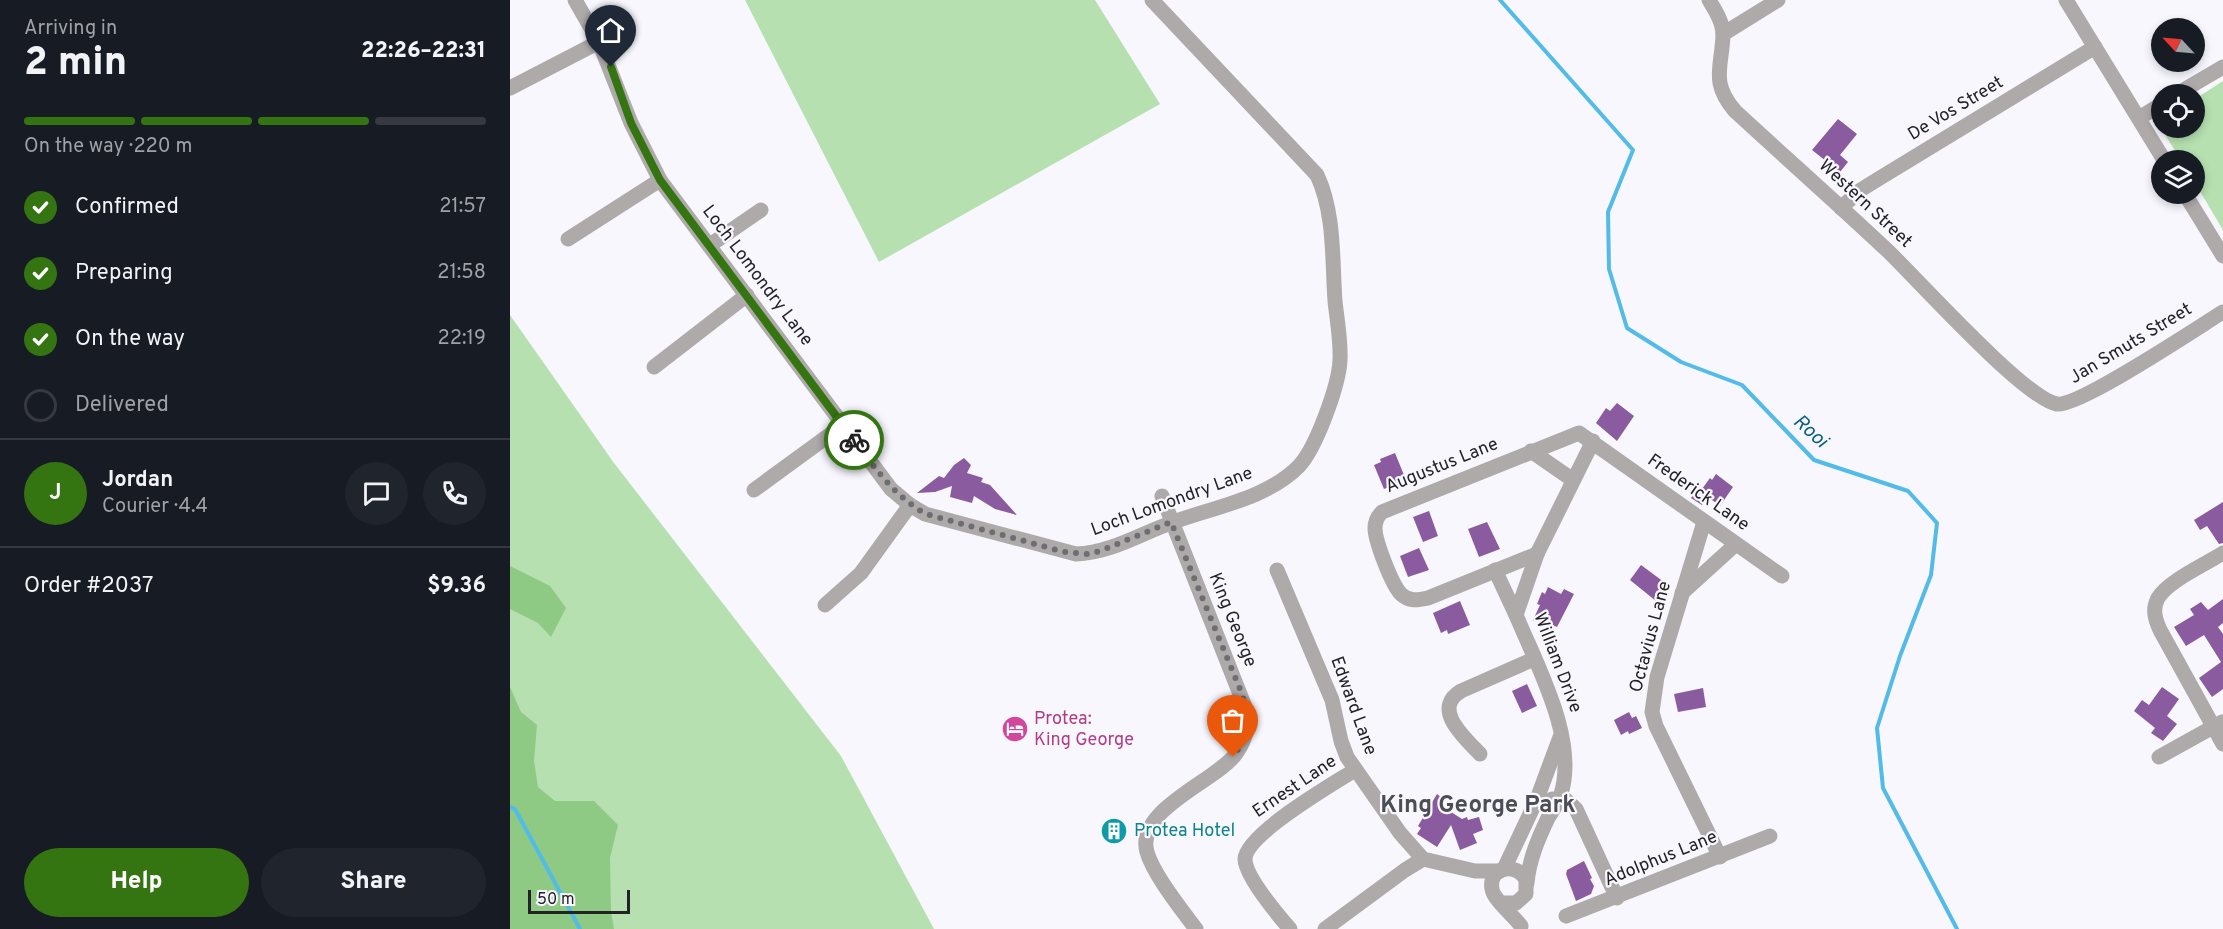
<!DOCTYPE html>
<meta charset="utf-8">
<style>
body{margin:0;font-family:Overpass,sans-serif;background:#20242c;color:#f1f3f6;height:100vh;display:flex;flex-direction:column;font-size:22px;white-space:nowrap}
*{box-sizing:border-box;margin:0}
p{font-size:20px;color:#9ea1a6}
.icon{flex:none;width:33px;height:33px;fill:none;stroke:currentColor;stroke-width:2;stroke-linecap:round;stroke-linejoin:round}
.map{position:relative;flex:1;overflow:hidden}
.panel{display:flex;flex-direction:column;background:#171b24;width:510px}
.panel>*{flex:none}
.needle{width:39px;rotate:296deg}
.buttons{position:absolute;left:1641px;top:18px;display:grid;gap:12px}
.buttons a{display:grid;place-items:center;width:54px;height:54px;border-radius:50%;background:#171b24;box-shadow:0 3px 9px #0003;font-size:30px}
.scale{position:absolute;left:18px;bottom:15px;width:102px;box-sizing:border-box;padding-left:6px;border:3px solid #232327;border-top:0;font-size:16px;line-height:21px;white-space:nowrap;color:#232327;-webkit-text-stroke:4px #f7f7fd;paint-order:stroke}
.pin{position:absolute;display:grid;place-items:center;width:51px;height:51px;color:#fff;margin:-62px -26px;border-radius:50% 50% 50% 0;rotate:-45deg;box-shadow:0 0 6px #0007}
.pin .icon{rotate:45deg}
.courier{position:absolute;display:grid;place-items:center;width:60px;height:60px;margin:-30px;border:4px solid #347512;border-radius:50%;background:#fff;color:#222;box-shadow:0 2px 8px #0007}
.summary em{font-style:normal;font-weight:800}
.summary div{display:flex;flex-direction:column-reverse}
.summary{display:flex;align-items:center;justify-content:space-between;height:102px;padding:0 24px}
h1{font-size:39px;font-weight:800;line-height:45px}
.bar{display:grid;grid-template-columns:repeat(4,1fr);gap:9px 6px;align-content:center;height:72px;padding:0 24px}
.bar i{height:8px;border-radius:4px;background:#363941}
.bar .current{background:#347512}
.bar p{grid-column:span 4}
.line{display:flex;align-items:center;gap:15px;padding:0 24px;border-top:2px solid #363941}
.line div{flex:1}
.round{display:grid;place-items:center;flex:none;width:63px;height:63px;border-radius:32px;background:#20242c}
ol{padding:0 24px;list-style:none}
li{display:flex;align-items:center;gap:18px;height:66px}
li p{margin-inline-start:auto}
li .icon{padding:6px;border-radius:50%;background:#347512;color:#fff;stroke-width:4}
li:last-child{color:#9ea1a6}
li i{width:33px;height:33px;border:3px solid #363941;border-radius:50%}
.primary-button{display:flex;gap:12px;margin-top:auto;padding:12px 24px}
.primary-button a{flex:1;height:69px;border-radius:36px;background:#347512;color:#fff;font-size:24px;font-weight:800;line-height:69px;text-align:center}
.primary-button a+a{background:#20242c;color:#f1f3f6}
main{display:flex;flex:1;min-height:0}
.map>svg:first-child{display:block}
</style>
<main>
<section class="panel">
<div class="summary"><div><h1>2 min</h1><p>Arriving in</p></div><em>22:26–22:31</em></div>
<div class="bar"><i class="current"></i><i class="current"></i><i class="current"></i><i></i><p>On the way · 220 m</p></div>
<ol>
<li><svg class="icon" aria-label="check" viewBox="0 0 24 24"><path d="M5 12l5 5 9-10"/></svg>Confirmed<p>21:57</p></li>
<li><svg class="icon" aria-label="check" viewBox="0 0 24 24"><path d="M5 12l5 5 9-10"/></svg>Preparing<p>21:58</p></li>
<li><svg class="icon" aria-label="check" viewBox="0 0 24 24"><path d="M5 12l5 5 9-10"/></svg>On the way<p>22:19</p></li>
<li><i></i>Delivered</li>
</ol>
<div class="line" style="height:108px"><b class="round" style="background:#347512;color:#fff">J</b><div><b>Jordan</b><p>Courier · 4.4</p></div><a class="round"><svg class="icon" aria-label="chat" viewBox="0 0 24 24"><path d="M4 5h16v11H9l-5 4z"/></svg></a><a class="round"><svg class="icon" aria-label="phone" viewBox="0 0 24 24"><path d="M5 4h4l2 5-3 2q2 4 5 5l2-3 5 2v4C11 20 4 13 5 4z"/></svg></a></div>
<div class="line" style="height:78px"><div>Order #2037</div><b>$9.36</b></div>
<div class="primary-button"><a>Help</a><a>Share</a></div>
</section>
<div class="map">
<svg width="1713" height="929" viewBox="0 0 1713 929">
<rect width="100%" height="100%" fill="#f7f7fd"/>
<g fill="#b6e0b0">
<polygon points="235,0 585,0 650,104 369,262"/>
<polygon points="1713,81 1713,230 1685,183 1684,160 1671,160 1652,130 1653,128 1684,128 1685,99"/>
<polygon points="0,315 104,463 331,756 424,929 0,929"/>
</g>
<g fill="#8eca84">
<polygon points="0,566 40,586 56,608 41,637 28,623 0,609"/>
<polygon points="0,687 11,712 27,725 24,761 28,787 45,801 84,801 108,825 100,858 101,912 104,929 0,929"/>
</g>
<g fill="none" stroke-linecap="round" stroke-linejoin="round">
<g stroke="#53bbe8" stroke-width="4">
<polyline points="990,0 1123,150 1098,212 1099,269 1117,328 1171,362 1232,385 1304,460 1398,491 1427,523 1421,575 1390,656 1367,728 1373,788 1447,929"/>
<polyline points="0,807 5,809 70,929"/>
</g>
</g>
<g fill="#8a5b9e">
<polygon points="1328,119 1347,134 1330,155 1338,162 1330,172 1302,150"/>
<polygon points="1107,403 1124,416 1107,441 1086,423 1096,408 1100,411"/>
<polygon points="885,453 896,480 874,489 864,465 871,462 870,459"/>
<polygon points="454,458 461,465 457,473 473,478 471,482 480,485 507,515 485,509 464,496 462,503 440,497 442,486 425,492 407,493 429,476 434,478 444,465"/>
<polygon points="1206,474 1223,487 1210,506 1198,497 1192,505 1181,498 1189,487 1192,489 1200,478 1202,480"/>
<polygon points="1713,502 1713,543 1709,544 1697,526 1690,530 1684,520"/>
<polygon points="919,511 928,536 913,542 903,517"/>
<polygon points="977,522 990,549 969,557 958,529"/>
<polygon points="909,548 919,570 898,577 890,556"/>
<polygon points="1131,565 1158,585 1146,601 1120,580"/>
<polygon points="1038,587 1051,594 1054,589 1064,594 1047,627 1035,622 1034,625 1023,620 1030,605 1027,604 1032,592 1035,594"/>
<polygon points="1713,599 1713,623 1708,627 1713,634 1713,689 1702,697 1689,678 1711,662 1694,635 1676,646 1664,627 1684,615 1680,609 1691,602 1698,610"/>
<polygon points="950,601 960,625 938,634 937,630 931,633 923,613"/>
<polygon points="1017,684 1027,706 1012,713 1002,691"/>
<polygon points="1652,687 1669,699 1657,716 1667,724 1653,741 1641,733 1645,728 1624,711 1632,700 1639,705"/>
<polygon points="1193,688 1196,707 1168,712 1164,694"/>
<polygon points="1119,712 1122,718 1126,716 1132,728 1119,734 1118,731 1111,735 1104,720"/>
<polygon points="927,794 941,805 938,810 952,819 957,817 958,820 969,817 973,830 963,834 967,843 950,850 941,825 927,847 907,834 911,828 908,826"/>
<polygon points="1074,861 1082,878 1080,879 1084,886 1081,894 1066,901 1056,874 1057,870"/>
</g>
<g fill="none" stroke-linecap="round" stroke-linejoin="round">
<g stroke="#afaaaa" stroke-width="15">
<path d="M 65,0 L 89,42 L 121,123 L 150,180 L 381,489 L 400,505 L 415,514 L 566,554 C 600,553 630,534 661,523 C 703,507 757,499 789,466 C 806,448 829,385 830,360 C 831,341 827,320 825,301 C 822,260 825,213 807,175 L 642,0"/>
<path d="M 1199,0 C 1205,10 1213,22 1213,35 C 1212,67 1200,82 1225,111 C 1276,158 1328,204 1379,252 C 1408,280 1515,399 1547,404 C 1569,407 1687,328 1713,312"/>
<polyline points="1556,0 1654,160"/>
<polyline points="1213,34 1268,0"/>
<polyline points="0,88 89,42"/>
<polyline points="1667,94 1713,67"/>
<polyline points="1629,118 1652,104"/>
<polyline points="1675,194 1713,256"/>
<polyline points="1331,208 1349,191 1365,181 1585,47"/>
<polyline points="58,239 150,180"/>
<polyline points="200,245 251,210"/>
<polyline points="144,367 237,295"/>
<polyline points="1021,451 1063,480"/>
<polyline points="244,490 333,425"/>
<path d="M 652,496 L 739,717 C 737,732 734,743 725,755 C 704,782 625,810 637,852 C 643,874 672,910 686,929"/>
<polyline points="1194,522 1147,677 1142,712 1146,726 1210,857"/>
<path d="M 1713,553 C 1696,564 1658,581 1648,598 C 1642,609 1645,619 1650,630 L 1713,744"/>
<path d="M 1027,554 L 918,598 C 908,600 899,602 891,594 C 882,585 865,541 865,528 C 865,521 867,517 872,512 L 1069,433 L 1272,576"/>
<polyline points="767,570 822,700 831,741 837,757 890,833 913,859 965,871 990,871"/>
<polyline points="985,570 1006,615"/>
<polyline points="1172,593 1226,544"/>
<polyline points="315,605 351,573 400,505"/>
<path d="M 970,754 C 955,738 921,709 951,691 L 1024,659"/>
<polyline points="1649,757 1712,722"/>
<polyline points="1042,799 1056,800 1066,809 1107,898"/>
<polyline points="994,869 1027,799 1050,737"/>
<path d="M 1017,883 C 1019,860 1028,839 1038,818 C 1043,810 1048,803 1051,794 C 1068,739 1027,666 1006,615 L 1027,554 L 1083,441"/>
<path d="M 992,903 L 1006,903 L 1016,894 L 1016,879 C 1006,862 978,867 982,889 C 983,899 1004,916 1011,926"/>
<polyline points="1056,916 1260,836"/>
<path d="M 780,929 C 768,915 735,876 735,859 C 736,834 823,784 845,770"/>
<polyline points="815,929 895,870 913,859"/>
</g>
</g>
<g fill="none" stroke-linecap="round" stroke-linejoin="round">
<path stroke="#6d6d72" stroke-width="6" stroke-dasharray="0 10.8" d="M 344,440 C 366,469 384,496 416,514 L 554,552 L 578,554 L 590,551 L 661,522 L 732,694 C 740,722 740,732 723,757"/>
<polyline stroke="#347512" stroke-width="8" points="101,67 121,123 150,180 344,440"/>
</g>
<defs>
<symbol id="hotel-disc" viewBox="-11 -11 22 22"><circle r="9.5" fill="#d1479c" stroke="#f7f7fd"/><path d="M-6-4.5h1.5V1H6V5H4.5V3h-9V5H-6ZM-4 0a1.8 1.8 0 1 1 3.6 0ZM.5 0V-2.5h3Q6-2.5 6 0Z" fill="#fff"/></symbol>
<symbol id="building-disc" viewBox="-11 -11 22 22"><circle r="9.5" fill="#0f9aa8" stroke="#f7f7fd"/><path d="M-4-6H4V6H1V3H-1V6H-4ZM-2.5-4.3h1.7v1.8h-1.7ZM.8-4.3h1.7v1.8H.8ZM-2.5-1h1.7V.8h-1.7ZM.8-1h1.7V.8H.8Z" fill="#fff"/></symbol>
</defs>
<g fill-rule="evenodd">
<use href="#hotel-disc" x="490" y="714" width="30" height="30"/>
<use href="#building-disc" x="589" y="816" width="30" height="30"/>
</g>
<g text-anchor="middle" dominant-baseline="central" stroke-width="4.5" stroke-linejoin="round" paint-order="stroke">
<g font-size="18" fill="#232327" stroke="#f7f7fd">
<text transform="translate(1446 109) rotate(-31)">De Vos Street</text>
<text transform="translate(1355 204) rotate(43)">Western Street</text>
<text transform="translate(247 276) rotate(53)">Loch Lomondry Lane</text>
<text transform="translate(1621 344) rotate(-31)">Jan Smuts Street</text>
<text transform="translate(932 466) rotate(-22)">Augustus Lane</text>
<text transform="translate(1188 493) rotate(35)">Frederick Lane</text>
<text transform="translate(662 502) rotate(-20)">Loch Lomondry Lane</text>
<text transform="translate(722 620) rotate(68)">King George</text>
<text transform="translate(1141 637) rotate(-75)">Octavius Lane</text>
<text transform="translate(1047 663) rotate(69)">William Drive</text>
<text transform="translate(843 706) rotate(70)">Edward Lane</text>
<text transform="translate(785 787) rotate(-34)">Ernest Lane</text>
<text transform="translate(1151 859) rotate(-22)">Adolphus Lane</text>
</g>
<g font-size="18" fill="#b23c85" stroke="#f7f7fd" text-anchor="start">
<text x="524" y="719">Protea:<tspan x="524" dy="21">King George</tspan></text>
</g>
<g font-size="18" fill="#0d838f" stroke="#f7f7fd" text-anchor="start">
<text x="624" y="831">Protea Hotel</text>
</g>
<g font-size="20" font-style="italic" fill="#095e7d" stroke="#f7f7fd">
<text transform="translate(1300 432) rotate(42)">Rooi</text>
</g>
<g font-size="24" font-weight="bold" fill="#4d4d55" stroke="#f7f7fd">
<text x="968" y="806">King George Park</text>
</g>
</g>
</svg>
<div class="buttons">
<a><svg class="needle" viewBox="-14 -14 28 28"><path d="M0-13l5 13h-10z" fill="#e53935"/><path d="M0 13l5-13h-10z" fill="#9ea1a6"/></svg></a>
<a><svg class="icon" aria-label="locate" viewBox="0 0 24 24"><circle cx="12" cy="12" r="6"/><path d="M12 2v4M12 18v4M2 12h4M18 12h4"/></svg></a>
<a><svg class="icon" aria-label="layers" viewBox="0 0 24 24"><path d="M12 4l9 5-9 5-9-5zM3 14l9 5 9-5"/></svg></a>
</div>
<div class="scale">50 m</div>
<div class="pin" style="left:723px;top:757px;background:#ea580c"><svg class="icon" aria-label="bag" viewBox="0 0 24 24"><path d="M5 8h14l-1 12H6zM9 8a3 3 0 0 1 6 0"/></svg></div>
<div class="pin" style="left:101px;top:67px;background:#1f2937"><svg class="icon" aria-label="home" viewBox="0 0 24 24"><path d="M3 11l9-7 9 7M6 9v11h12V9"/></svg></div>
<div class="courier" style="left:344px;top:440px"><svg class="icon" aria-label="bike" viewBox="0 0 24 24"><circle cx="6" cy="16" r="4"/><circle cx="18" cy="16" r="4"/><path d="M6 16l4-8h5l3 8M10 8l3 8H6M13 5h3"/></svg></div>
</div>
</main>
